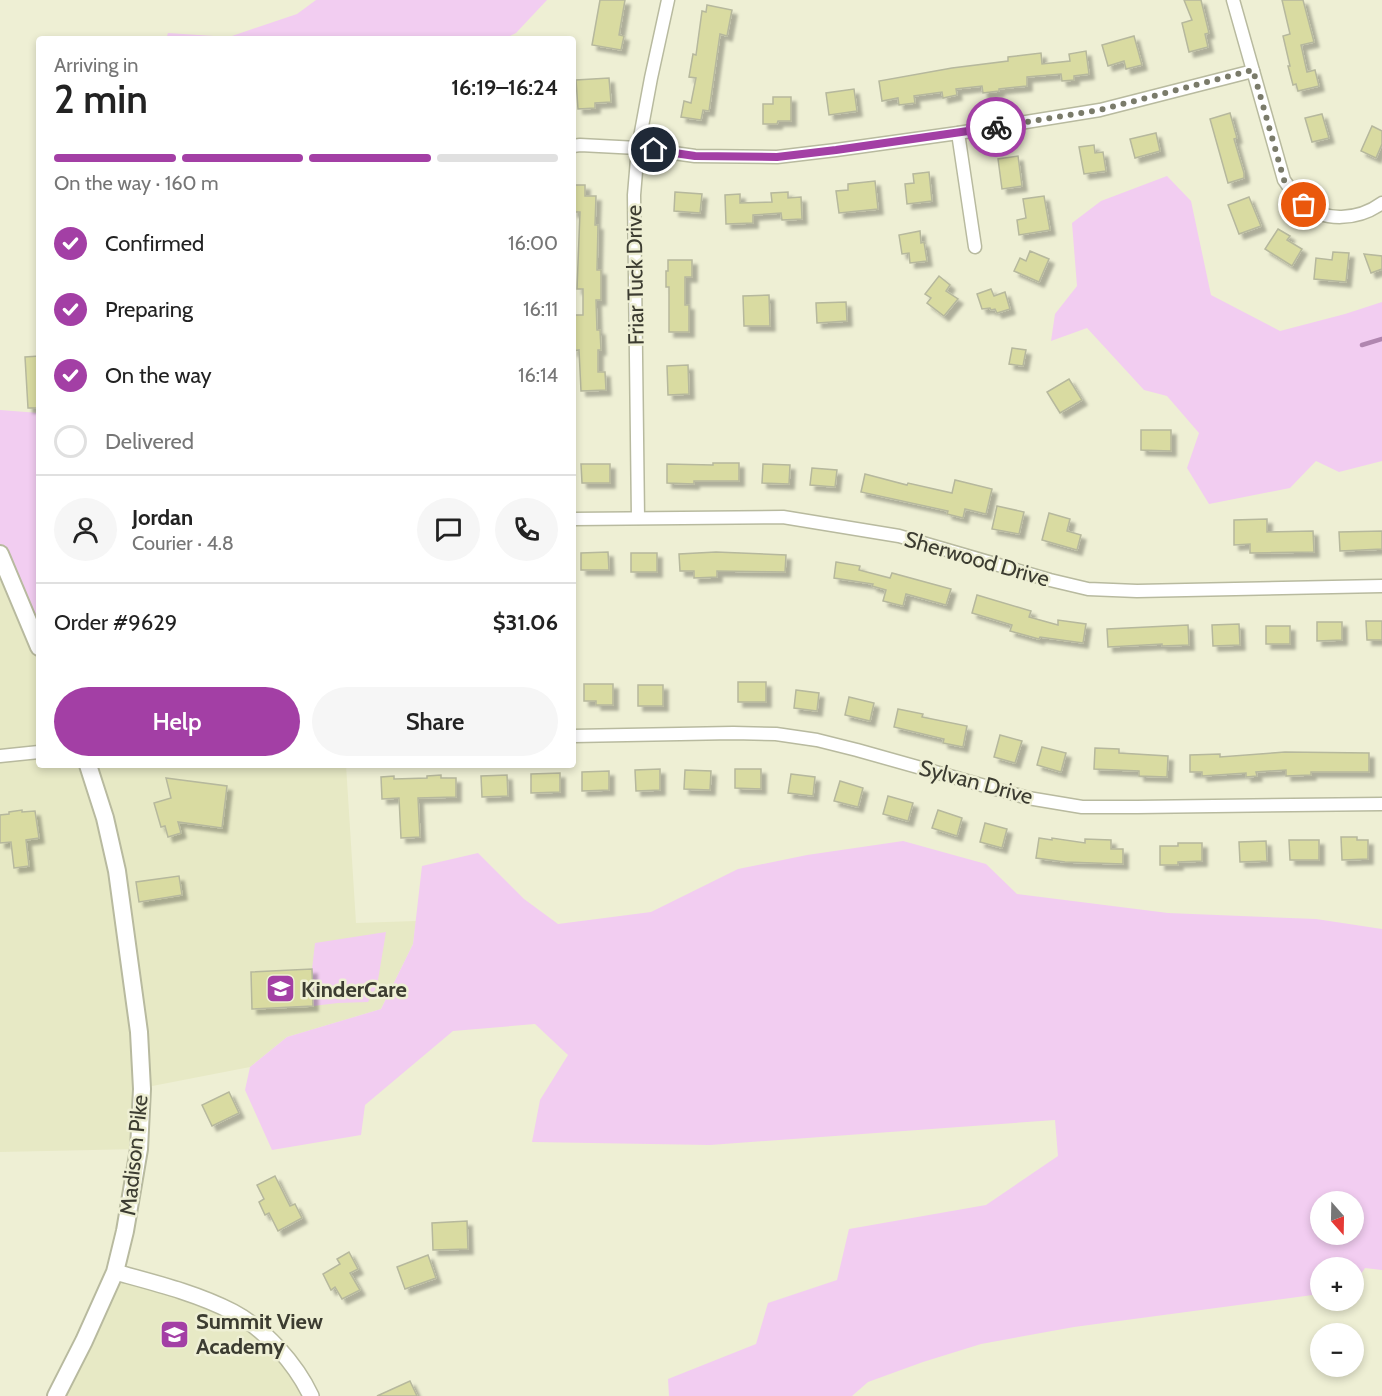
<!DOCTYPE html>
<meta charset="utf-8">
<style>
body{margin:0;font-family:Cabin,sans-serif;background:#f6f6f6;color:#222;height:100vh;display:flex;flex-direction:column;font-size:22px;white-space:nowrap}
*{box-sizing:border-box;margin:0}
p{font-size:20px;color:#767676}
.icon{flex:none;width:33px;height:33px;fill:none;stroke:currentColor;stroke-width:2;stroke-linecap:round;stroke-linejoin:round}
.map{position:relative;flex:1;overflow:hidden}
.side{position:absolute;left:36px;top:36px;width:540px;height:732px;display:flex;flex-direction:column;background:#fff;border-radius:6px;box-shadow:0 3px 9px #0003}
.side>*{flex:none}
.needle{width:39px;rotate:160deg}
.controls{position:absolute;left:1310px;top:1191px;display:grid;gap:12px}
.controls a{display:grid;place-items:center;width:54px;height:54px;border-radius:50%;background:#fff;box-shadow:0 3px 9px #0003;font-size:30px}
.pin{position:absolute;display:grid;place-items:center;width:51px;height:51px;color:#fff;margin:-26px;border:3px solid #fff;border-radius:50%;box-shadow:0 2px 6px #0007}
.courier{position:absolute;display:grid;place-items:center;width:60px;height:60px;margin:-30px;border:4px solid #a33fa5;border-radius:50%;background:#fff;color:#222;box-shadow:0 2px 8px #0007}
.headline em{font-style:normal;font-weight:600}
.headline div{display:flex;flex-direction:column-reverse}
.headline{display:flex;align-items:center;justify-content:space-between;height:102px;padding:0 18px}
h1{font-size:39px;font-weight:600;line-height:45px}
.bar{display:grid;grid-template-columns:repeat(4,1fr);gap:9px 6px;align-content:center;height:72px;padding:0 18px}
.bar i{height:8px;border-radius:4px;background:#e0e0e0}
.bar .current{background:#a33fa5}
.bar p{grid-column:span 4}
.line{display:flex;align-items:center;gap:15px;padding:0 18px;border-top:2px solid #e0e0e0}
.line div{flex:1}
.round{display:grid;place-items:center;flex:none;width:63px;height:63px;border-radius:32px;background:#f6f6f6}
ol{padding:0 18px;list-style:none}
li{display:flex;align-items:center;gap:18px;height:66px}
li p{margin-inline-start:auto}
li .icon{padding:6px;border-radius:50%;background:#a33fa5;color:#fff;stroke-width:4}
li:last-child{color:#767676}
li i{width:33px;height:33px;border:3px solid #e0e0e0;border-radius:50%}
.action{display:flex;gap:12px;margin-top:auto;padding:12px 18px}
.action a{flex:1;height:69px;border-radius:36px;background:#a33fa5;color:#fff;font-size:24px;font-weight:600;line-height:69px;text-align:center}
.action a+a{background:#f6f6f6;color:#222}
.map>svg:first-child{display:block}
</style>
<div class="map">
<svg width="1382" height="1396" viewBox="0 0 1382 1396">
<defs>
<filter id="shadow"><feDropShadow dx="5" dy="5" stdDeviation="1.5" flood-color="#0004"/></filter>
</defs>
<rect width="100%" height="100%" fill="#eeefd4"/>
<g fill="#e7e9c5">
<polygon points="10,577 39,647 39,765 346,765 356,923 416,921 413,944 381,1009 287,1037 250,1067 142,1088 139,1149 0,1152 0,581"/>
<polygon points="115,1272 256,1327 311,1396 56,1396"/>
</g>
<g fill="#f2cdf1" fill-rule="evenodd">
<polygon points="316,0 547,0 516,33 504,39 166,39 168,33 229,37 297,14"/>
<polygon points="1167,176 1191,201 1211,295 1280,331 1345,314 1382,302 1382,461 1339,472 1316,461 1290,488 1209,504 1187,468 1199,433 1167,396 1144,390 1087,328 1051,341 1055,314 1077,286 1072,223 1101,201"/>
<polygon points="0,410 39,413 39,647 0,554"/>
<path d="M 903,841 L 986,864 L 1017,894 L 1168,913 L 1316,919 L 1382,929 L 1382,1270 L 1365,1268 L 1353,1286 L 1353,1268 L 1320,1268 L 1320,1294 L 1074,1327 L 981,1344 L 923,1362 L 868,1382 L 852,1396 L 669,1396 L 668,1379 L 756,1344 L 768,1303 L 837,1280 L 849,1229 L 986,1205 L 1058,1156 L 1055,1120 L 710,1145 L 532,1142 L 540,1100 L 568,1055 L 535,1024 L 453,1031 L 365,1105 L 361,1135 L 272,1150 L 245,1090 L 250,1067 L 287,1037 L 381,1009 L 413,944 L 422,866 L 478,853 L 524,899 L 558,924 L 651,912 L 738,869 L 807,855 ZM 1320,1202 L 1353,1202 L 1353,1234 L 1320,1234 Z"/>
<polygon points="386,932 377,986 368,1002 338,1003 313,1006 312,969 315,943"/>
</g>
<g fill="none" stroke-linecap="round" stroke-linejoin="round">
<polyline stroke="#b086af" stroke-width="4.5" points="1362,345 1382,339"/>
</g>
<g fill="#d9dba1" stroke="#b6b89d" stroke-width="1.5" filter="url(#shadow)">
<polygon points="600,0 625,0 619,35 624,36 621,50 592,45"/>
<polygon points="1184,0 1201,0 1209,33 1205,34 1208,47 1189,52 1182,23 1192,20"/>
<polygon points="1282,0 1303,0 1314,42 1301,45 1307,72 1315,70 1319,86 1298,91 1296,84 1293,85 1288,66 1290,66 1283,36 1290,34"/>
<polygon points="707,5 732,10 727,36 720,34 709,111 703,110 701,120 681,117 684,101 691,103 696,78 689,77 693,54 696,55 702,11 706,12"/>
<polygon points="1134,36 1142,65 1126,69 1124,61 1108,66 1102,45"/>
<polygon points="1086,51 1089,74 1074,76 1074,80 1062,81 1061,74 1027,77 1027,86 999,89 999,91 983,93 982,86 956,89 957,95 943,98 942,92 914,96 915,103 899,105 898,98 882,101 879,81 952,68 1008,61 1008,57 1041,53 1042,64 1070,61 1069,54"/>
<polygon points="609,78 611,102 595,103 595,108 578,109 576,80"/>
<polygon points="854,89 857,111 829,115 826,93"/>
<polygon points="773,97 791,97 791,121 778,121 777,124 763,124 763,104 773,104"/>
<polygon points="1230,113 1237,138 1234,139 1244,173 1244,178 1228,183 1210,119"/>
<polygon points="1322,114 1329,138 1312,142 1305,118"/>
<polygon points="1372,126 1382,131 1382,144 1376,158 1361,151"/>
<polygon points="1156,133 1160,151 1135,158 1130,139"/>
<polygon points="1094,145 1095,153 1103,152 1106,171 1084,174 1079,147"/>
<polygon points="1018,156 1022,186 1002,189 998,159"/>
<polygon points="929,172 932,201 907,204 905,184 914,183 913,174"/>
<polygon points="875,181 878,209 839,213 836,191 848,190 848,184"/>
<polygon points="573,185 585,185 585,196 596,196 595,225 598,225 597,270 601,270 601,300 596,300 597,330 600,330 601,350 598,350 598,372 605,372 606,390 581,391 579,350 573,351 573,315 583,315 583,289 577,289 580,212 573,212"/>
<polygon points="675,192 702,194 700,213 674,211"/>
<polygon points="788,192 788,198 801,197 802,219 782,220 781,213 753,215 753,223 726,224 725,195 740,194 740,203 772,202 771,193"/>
<polygon points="1044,196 1050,230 1019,235 1017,220 1026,218 1023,199"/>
<polygon points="1249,197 1261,226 1239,234 1228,205"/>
<polygon points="1278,229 1290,236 1287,240 1302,249 1292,266 1265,249"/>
<polygon points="920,231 921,243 924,242 927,261 910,263 909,253 902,254 899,235"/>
<polygon points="1030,251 1049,259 1039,282 1014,271 1020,258 1026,261"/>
<polygon points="1333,252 1349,253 1346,282 1314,279 1316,258 1332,260"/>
<polygon points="1364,254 1382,256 1382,269 1371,273"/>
<polygon points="668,260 692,260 692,277 685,277 685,305 689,305 689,332 669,332 669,287 666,287 666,271 668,271"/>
<polygon points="939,276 950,285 946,291 958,299 944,316 927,303 931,298 925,294"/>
<polygon points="991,289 994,296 1005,292 1010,309 997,313 995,309 991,310 990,308 982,309 977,294"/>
<polygon points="769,295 770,326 744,326 743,296"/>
<polygon points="846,302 847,321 817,323 816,303"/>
<polygon points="1012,348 1026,350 1023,366 1009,364"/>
<polygon points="39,356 39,408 28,408 25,357"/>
<polygon points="688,365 689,394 668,395 667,366"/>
<polygon points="1069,379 1082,400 1060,413 1047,392"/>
<polygon points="1141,430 1171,430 1171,451 1141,450"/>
<polygon points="713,463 739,463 739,481 694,481 694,484 667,483 667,464 713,465"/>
<polygon points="581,464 610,464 610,483 582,483"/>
<polygon points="763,464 790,465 789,484 762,483"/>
<polygon points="812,468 837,470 835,487 810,485"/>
<polygon points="865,474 907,485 908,483 952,493 955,480 992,489 986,514 965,509 963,518 947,514 948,511 861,492"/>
<polygon points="997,506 1024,512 1019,534 992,529"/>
<polygon points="1049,513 1070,519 1067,531 1081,535 1077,550 1042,540"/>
<polygon points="1267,519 1267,532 1313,531 1314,552 1250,553 1250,544 1234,545 1234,520"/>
<polygon points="1382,531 1382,549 1340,551 1339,532"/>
<polygon points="608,552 609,570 581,570 581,553"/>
<polygon points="716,552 786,555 785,572 717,571 717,577 694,578 694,571 680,571 679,554"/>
<rect x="631" y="553" width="26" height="19"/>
<polygon points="836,562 860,566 859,570 890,578 892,573 951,589 946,605 906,594 903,606 883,601 886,590 872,586 873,584 834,578"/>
<polygon points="977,595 1031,611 1029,617 1058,625 1058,620 1086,624 1083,643 1040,637 1039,639 1010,631 1012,625 972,613"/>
<polygon points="1366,621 1382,621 1382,640 1367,640"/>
<polygon points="1317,622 1342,622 1342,640 1317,641"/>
<polygon points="1239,624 1240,645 1213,646 1212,625"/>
<polygon points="1188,625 1189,645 1162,646 1162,644 1108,647 1107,629"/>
<rect x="1266" y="626" width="24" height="18"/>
<rect x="738" y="682" width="28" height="20"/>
<polygon points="584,684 613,684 613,705 596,705 596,701 584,701"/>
<rect x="638" y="685" width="25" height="21"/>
<polygon points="796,690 819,693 817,711 794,708"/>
<polygon points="849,697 874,703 870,721 845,715"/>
<polygon points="898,709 923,714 922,717 967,726 963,747 943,743 944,739 894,727"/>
<polygon points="1000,735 1022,741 1015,763 994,757"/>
<polygon points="1042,747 1066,753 1061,772 1037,765"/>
<polygon points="1095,748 1119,749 1119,753 1168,756 1167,777 1139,776 1139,771 1094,769"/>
<polygon points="1285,752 1369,753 1369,772 1311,772 1311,775 1286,776 1286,770 1256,772 1257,776 1246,777 1246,773 1202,776 1202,772 1190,772 1190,755 1220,754 1220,757"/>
<polygon points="660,769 660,790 636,791 635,770"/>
<polygon points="735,769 761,769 761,789 735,788"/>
<polygon points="685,770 711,771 710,790 684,789"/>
<polygon points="609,771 609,790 582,791 582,772"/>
<polygon points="560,773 560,792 531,793 531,774"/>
<polygon points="791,774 815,777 813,796 788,793"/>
<polygon points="441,775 441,778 456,778 456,797 418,798 420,837 401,838 399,798 382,799 381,777 394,776 394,779 427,778 427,776"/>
<polygon points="507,775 508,796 482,797 481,776"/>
<polygon points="166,778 227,786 222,828 178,822 181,833 168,837 165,826 161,827 154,803 171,798"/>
<polygon points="840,781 863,788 858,807 834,801"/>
<polygon points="888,796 913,803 908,821 883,814"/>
<polygon points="22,810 22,812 35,811 39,838 26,840 29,866 14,868 11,842 0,843 0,815 9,814 9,812"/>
<polygon points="938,810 962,818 957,836 932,828"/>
<polygon points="985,823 1007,829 1002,848 980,842"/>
<polygon points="1341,837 1357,837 1357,840 1368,840 1368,859 1342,860"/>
<polygon points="1039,838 1052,840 1052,838 1085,843 1085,839 1111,840 1111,849 1123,849 1123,864 1065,862 1036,858"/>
<polygon points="1289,840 1319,840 1319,860 1290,860"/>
<polygon points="1266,841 1267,861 1240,862 1239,842"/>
<polygon points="1178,843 1202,843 1202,861 1178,862 1178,865 1160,865 1160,846 1178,846"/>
<polygon points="179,876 182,895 139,902 136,882"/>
<polygon points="312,969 313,1006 252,1009 251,972"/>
<polygon points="229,1092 239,1113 212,1126 202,1105"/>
<polygon points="275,1176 290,1206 295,1204 302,1218 278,1231 269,1213 265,1215 259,1202 264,1199 257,1185"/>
<polygon points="467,1221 468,1249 433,1250 432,1223"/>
<polygon points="349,1252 358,1269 350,1273 360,1290 342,1299 335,1287 331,1290 323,1274 340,1264 337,1259"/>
<polygon points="428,1255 436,1278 405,1289 397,1267"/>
<polygon points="410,1381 417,1396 377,1396"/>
</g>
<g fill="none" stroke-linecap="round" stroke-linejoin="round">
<defs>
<g id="minor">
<path d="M 1233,0 L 1284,180 C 1290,188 1294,196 1302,203 C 1324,223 1359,220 1382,203"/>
<polyline points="958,133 975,247"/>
<polyline points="573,146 580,145 638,148 695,156 777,157 836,150 958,133 1100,110 1253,71"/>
<polyline points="638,518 634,195 638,148 651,78 668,0"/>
<polyline points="573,519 783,517 899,536 1050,580 1088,589 1137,591 1382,586"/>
<polyline points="573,736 733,733 776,734 817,740 857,750 1028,798 1082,807 1137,807 1382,804"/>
<polyline points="0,756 39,752"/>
</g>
<path id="tertiary" d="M 115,1272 C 155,1283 196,1293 233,1312 C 265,1329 296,1364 311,1396"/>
<g id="secondary">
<polyline points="0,554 39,647"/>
<polyline points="56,1396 84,1341 115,1272 125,1231 139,1149 142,1089 139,1032 117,871 105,818 88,765"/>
</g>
</defs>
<use href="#minor" stroke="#b8ba9f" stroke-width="15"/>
<use href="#tertiary" stroke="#b8ba9f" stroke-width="18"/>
<use href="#secondary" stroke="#b8ba9f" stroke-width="20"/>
<use href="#minor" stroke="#fff" stroke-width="12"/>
<use href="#tertiary" stroke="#fff" stroke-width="15"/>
<use href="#secondary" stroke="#fff" stroke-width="16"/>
</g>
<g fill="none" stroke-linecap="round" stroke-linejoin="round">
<polyline stroke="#7a7b6a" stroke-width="6" stroke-dasharray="0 10.8" points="996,127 1100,110 1253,70 1284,180 1295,196 1304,205"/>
<polyline stroke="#a33fa5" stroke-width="8" points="654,150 695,156 777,157 836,150 996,127"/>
</g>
<defs>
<symbol id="school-square" viewBox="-11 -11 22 22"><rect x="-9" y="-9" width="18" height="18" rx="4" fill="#a33fa5" stroke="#eeefd4"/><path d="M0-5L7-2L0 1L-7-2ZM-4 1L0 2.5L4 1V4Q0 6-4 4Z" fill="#fff"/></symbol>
</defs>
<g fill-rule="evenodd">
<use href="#school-square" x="264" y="972" width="33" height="33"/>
<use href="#school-square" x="158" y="1318" width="33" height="33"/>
</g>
<g text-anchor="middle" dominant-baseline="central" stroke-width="5" stroke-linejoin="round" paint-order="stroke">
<g font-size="22" fill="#3c3c31" stroke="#eeefd4">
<text transform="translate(635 275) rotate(-91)">Friar Tuck Drive</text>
<text transform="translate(977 559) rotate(16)">Sherwood Drive</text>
<text transform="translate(976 782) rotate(15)">Sylvan Drive</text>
<text transform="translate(134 1155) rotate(-84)">Madison Pike</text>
</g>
<g font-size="22" font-weight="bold" fill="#3c3c31" stroke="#eeefd4" text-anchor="start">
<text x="301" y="989">KinderCare</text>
<text x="196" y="1321">Summit View<tspan x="196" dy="25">Academy</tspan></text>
</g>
</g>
</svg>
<div class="controls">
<a><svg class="needle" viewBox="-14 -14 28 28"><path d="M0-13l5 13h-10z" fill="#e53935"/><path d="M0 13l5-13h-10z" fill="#767676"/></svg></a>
<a>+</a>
<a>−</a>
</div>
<div class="pin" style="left:1304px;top:205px;background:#ea580c"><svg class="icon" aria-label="bag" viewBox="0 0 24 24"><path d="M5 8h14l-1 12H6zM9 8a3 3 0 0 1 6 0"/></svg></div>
<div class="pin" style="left:654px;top:150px;background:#1f2937"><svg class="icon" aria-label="home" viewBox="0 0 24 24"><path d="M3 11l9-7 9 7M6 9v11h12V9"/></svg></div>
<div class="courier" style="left:996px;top:127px"><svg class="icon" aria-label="bike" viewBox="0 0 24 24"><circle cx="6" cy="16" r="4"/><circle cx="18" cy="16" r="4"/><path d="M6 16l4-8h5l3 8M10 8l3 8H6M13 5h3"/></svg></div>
<section class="side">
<div class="headline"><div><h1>2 min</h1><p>Arriving in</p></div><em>16:19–16:24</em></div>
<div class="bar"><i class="current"></i><i class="current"></i><i class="current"></i><i></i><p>On the way · 160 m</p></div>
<ol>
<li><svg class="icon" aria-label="check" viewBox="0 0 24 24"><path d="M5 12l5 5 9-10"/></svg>Confirmed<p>16:00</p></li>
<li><svg class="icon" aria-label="check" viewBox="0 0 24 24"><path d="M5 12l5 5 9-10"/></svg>Preparing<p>16:11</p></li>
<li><svg class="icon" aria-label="check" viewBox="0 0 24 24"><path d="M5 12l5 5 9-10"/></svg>On the way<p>16:14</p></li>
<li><i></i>Delivered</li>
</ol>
<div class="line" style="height:108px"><a class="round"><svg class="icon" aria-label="person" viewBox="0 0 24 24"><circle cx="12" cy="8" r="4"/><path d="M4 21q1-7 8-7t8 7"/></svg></a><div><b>Jordan</b><p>Courier · 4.8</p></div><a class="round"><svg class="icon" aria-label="chat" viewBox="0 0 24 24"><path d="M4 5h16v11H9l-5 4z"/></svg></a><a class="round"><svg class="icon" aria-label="phone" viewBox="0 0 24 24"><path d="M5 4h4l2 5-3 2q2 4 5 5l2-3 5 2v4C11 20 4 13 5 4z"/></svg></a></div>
<div class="line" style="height:78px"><div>Order #9629</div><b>$31.06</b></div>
<div class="action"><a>Help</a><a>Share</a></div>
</section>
</div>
